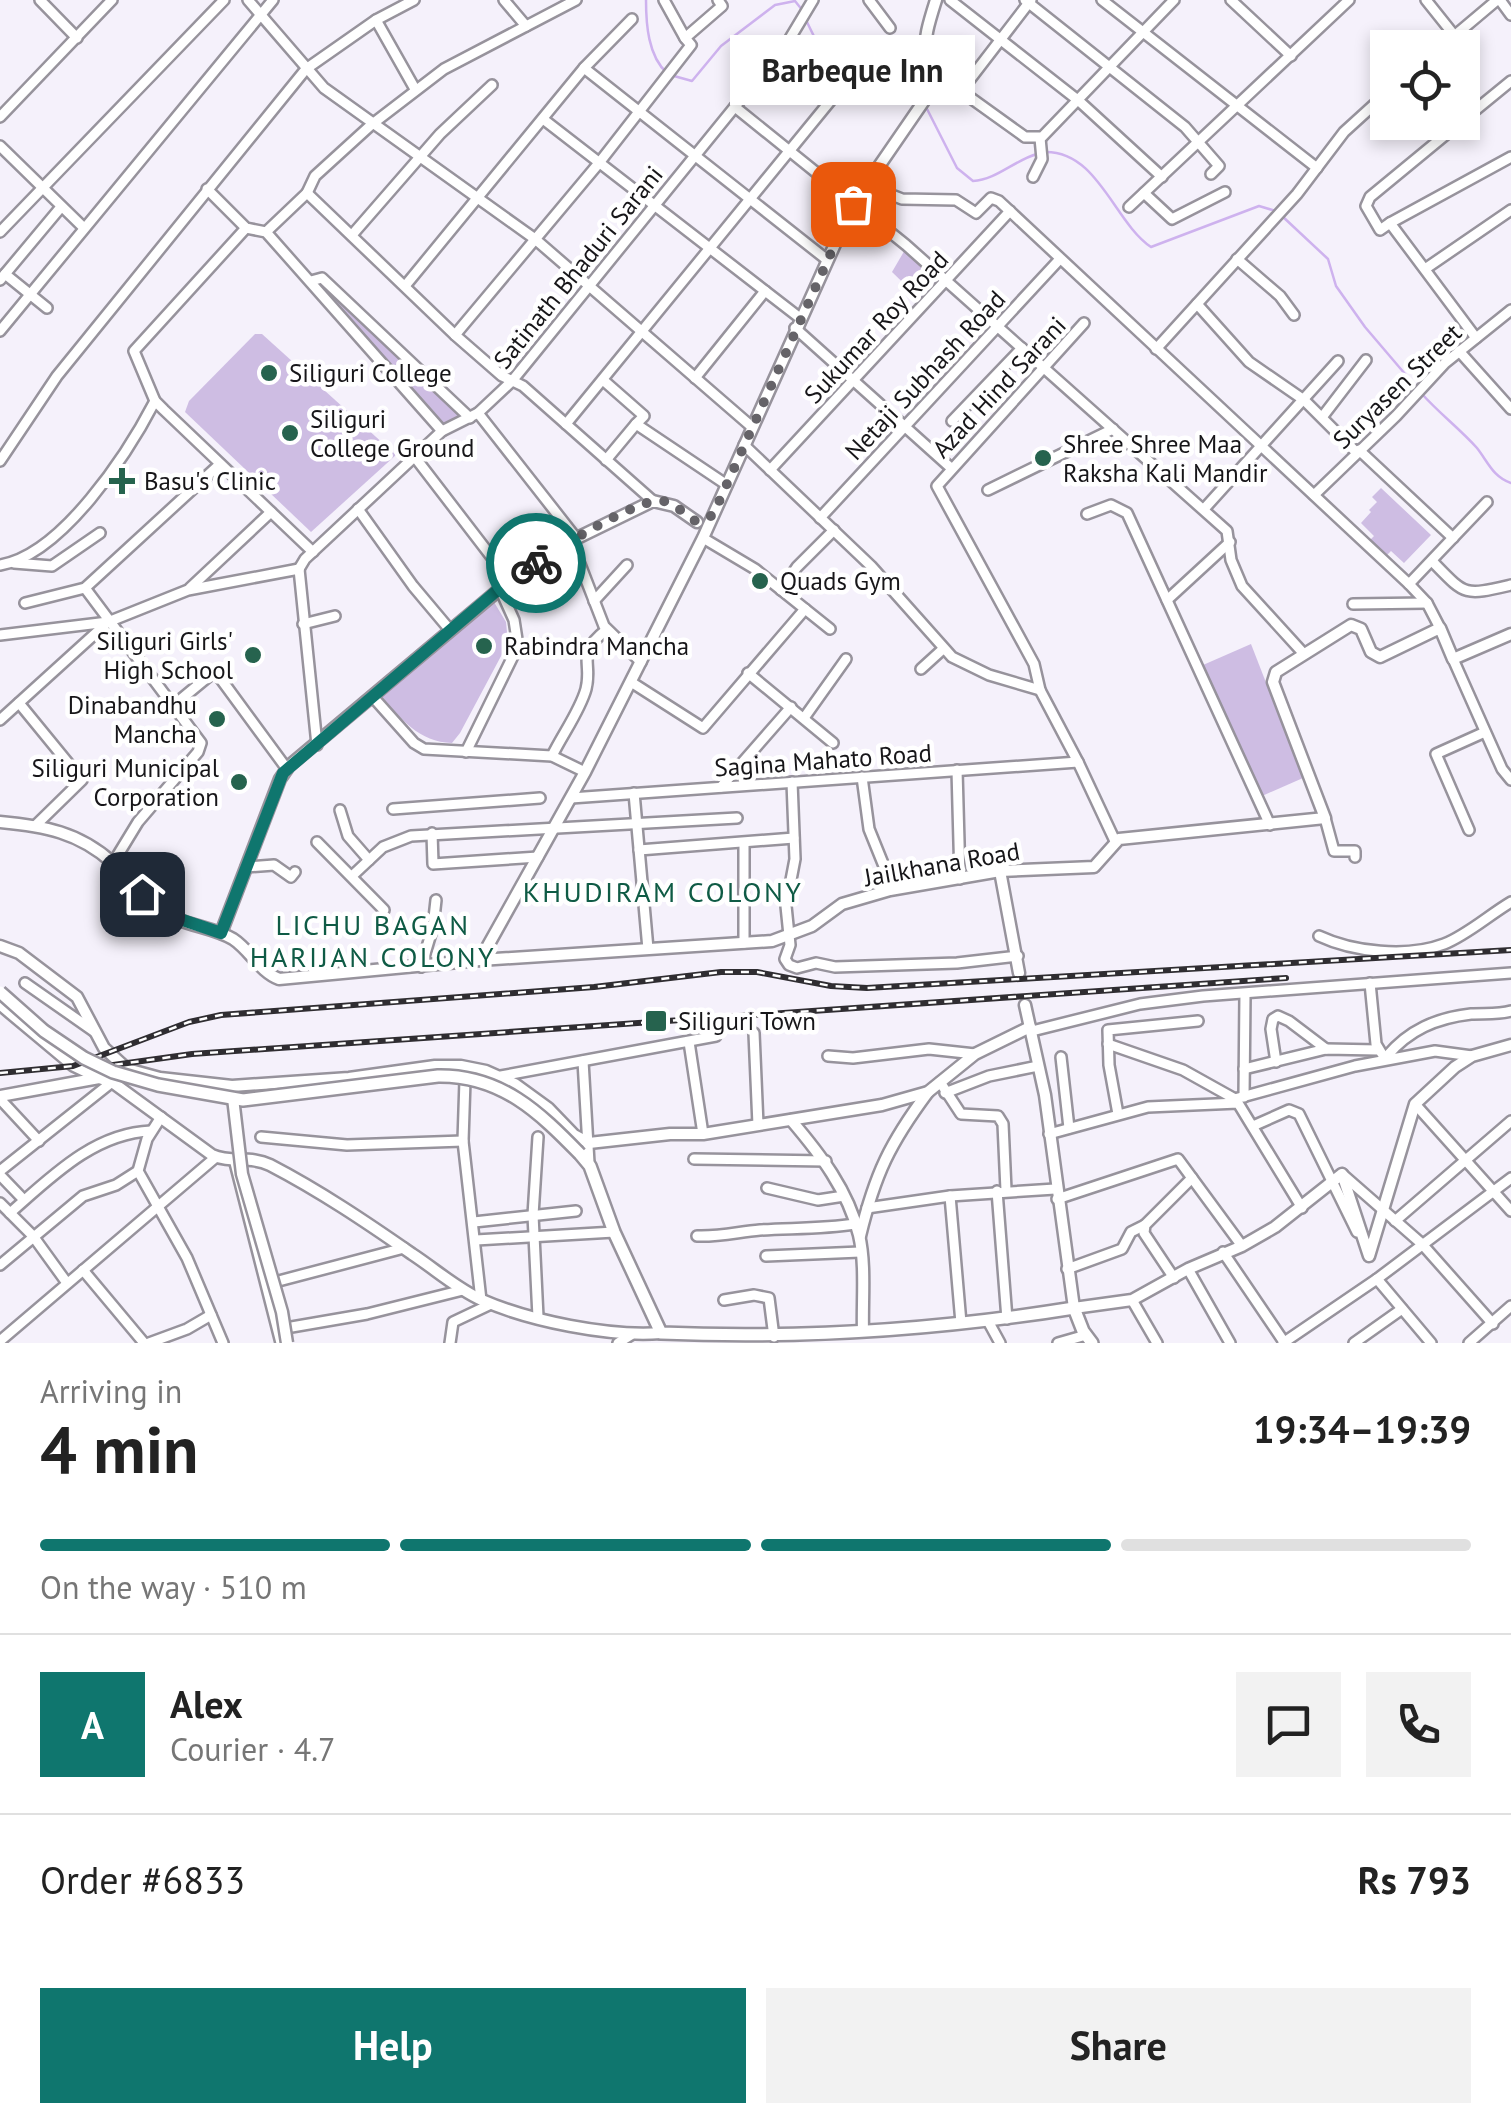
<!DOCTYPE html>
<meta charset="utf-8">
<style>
body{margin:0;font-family:"PT Sans",sans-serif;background:#f2f2f2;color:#222;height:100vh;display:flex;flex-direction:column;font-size:38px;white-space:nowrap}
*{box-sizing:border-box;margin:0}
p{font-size:32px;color:#767676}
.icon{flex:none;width:55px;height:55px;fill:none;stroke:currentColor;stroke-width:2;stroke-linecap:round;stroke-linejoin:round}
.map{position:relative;height:1343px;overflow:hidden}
.sheet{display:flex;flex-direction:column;background:#fff;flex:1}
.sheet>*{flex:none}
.controls{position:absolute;left:1370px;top:30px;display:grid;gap:20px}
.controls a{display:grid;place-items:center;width:110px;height:110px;border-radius:0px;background:#fff;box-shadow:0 5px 15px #0003;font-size:50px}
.pin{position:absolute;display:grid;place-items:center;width:85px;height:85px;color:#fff;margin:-42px;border-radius:20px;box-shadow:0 5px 15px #0006}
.courier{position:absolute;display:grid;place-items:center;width:100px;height:100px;margin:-50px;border:8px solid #0f766e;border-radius:50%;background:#fff;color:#222;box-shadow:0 2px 12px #0007}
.bubble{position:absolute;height:70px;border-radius:0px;background:#fff;box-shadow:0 5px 15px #0003;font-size:32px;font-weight:800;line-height:70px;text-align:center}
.head em{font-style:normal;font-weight:800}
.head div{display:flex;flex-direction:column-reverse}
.head{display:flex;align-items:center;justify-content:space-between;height:170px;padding:0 40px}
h1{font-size:65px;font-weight:800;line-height:75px}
.bar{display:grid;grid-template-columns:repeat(4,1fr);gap:15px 10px;align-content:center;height:120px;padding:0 40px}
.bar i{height:12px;border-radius:8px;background:#e0e0e0}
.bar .selected{background:#0f766e}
.bar p{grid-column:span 4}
.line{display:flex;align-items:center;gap:25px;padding:0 40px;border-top:2px solid #e0e0e0}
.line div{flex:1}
.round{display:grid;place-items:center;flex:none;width:105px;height:105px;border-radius:0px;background:#f2f2f2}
.button{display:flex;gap:20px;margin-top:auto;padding:20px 40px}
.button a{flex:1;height:115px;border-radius:0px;background:#0f766e;color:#fff;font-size:40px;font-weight:800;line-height:115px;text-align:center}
.button a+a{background:#f2f2f2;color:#222}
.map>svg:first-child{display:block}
</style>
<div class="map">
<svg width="1511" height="1343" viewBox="0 0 1511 1343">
<rect width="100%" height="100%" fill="#f5f1fb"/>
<g fill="#cebde3">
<polygon points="906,248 940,278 940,283 923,302 892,272"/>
<polygon points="317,280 467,418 444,428"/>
<polygon points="255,334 262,334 396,455 311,532 185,412 189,401"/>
<polygon points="1381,488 1431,535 1404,563 1391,551 1386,556 1369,541 1374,536 1361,523 1371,512 1369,510 1377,502 1372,497"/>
<path d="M 494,602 L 506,622 L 508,643 L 460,733 L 452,743 C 419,742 401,719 381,696 Z"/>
<polygon points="1251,644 1303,778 1262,796 1203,665"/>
</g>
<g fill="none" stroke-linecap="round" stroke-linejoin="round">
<g stroke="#ceb2ee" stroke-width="2.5">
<path d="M 646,0 C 646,24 648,56 667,73"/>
<path d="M 805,18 L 826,61 C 837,65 846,62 858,61 C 894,56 906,68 921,98"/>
<polyline points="674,76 692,81 721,46 775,5 795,1 803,11"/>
<path d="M 925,105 L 957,168 L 973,181 C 996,180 1015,160 1037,154"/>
<path d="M 1045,152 C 1098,151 1114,222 1151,247 L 1259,206 L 1276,211"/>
<polyline points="1282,216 1328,259 1336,286 1365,327 1417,388"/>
<path d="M 1422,394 C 1439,413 1460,429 1477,448 C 1488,462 1493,477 1511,483"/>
</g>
<defs>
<g id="minor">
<polyline points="40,0 77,38"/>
<polyline points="248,0 324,88 535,239 752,427"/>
<polyline points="504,0 526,26"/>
<polyline points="664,0 685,38"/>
<polyline points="869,0 890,28"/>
<polyline points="950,0 1079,101 1162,177"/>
<polyline points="1025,0 1185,127 1219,166 1211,174"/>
<polyline points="1102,0 1317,168"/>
<polyline points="1231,0 1291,56"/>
<polyline points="1426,0 1454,35"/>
<polyline points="1500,0 1511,15"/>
<polyline points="376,20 415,89"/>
<polyline points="1440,48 1497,0"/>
<polyline points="584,68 826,259"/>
<polyline points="930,83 961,91 1025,137 1042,137 1174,0"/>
<polyline points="961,91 1031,0"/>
<polyline points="735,107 906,245 1227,531 1231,560 1242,586 1304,654"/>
<polyline points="0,117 112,0"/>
<polyline points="543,119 800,318"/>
<polyline points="1462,121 1511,81"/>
<polyline points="1461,122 1370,197 1366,206 1380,230 1390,223 1476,338"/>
<polyline points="0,146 84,228"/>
<polyline points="1033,177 1042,159 1040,138"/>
<polyline points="866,185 902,199 956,200 976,213 991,198 999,201 1409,584 1427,603 1440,628"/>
<polyline points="207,189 246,228 266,232 442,431"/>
<polyline points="307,193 315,176 371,125 444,69 576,0"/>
<polyline points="1144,193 1172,219 1225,192"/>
<polyline points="1129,207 1349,0"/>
<polyline points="1390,223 1511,157"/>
<polyline points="246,228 134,351 155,401 164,410 313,552"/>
<polyline points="0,232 224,0"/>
<polyline points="266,232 307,193 455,335 502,376 523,386 653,501"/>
<polyline points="352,235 440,134 492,85"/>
<polyline points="1237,259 1280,296 1294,315"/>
<polyline points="1425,269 1511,210"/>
<polyline points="5,274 47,308"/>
<polyline points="0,280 61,207"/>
<polyline points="311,281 322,278 470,418"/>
<polyline points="405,286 584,68 632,19"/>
<polyline points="1197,304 1249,362 1304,400 1356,452"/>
<polyline points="1084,323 937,486 1034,664 1040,690 1078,762 1115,841"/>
<polyline points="795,328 951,468"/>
<polyline points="0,331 273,0"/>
<polyline points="455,335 599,163 691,45 685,38 722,6 718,0"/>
<polyline points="1156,349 1297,194 1344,132 1388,92"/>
<polyline points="1459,351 1511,409"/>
<polyline points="695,378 765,291"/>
<polyline points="603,380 644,416 636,424 727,485"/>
<polyline points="478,413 576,538"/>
<polyline points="1323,416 1366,360"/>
<polyline points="952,421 1022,348"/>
<polyline points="566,424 858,67"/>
<polyline points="744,445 871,566 952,657 989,675 1040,690"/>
<polyline points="1359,450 1453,538"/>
<polyline points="414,456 510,581"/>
<polyline points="606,460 636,424"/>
<polyline points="0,461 57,376 306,69 376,20 414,0"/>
<polyline points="770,470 1010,211"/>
<polyline points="988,490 1113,429"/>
<polyline points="1314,495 1396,416 1445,363 1511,310"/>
<polyline points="358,509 413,586 450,630"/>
<polyline points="1204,509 1338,361"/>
<polyline points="1087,514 1111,505 1127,513 1270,825"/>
<polyline points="820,518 1059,260"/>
<polyline points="703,538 755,569 830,629"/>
<polyline points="571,541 604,626 641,662"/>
<path d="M 1432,561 C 1466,596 1463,596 1511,585"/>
<polyline points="14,563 52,566 100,533"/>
<path d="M 0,565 C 62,555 128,453 155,401"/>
<polyline points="299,569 305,559 442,431 478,413 512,381 789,40 813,0"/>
<polyline points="299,569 317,745"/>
<polyline points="1409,584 1487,502"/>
<polyline points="85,588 201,743 198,752 138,822 113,863"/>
<polyline points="190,588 271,512"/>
<polyline points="781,590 797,567 834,530"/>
<polyline points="1167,600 1230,542"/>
<polyline points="594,601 627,565"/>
<polyline points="25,603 85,588 220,464"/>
<polyline points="1353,604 1427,603"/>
<polyline points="303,624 335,616"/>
<polyline points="0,635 108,622 188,590 299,569"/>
<polyline points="1453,659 1502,769 1511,780"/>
<polyline points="921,669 943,649"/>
<polyline points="748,673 833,743"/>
<polyline points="631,682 703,728 805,609"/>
<polyline points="373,697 414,743 424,749 552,756 585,772"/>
<polyline points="19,703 82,780 36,825"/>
<polyline points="174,705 215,671 287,769"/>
<polyline points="804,718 846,659"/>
<polyline points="0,720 108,622"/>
<polyline points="466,752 518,646 514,620 500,589"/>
<path d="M 552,756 C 562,735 580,711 586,689 C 593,661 575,655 606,630"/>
<polyline points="957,770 960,879"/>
<polyline points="862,777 869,829 886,871 890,890"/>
<polyline points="792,782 795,859 786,906 790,945 785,959 789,965 797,968 816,963 835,967 957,963 1018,956"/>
<polyline points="721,787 791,707"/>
<polyline points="634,793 648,949"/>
<polyline points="571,798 1078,762"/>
<polyline points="393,809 540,798"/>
<polyline points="340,810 348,836 369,860"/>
<polyline points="1325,818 1334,851 1355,851 1355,857"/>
<polyline points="1469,830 1436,754 1485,732"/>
<polyline points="432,833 433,864 538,857"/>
<polyline points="317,842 384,910"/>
<polyline points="639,850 794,838"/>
<polyline points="246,867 274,865 291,877 295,872"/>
<polyline points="352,876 383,847 411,836 737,818"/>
<path d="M 1319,936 C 1353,952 1407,958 1444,944 C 1467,935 1489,915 1511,902"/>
<polyline points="744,943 744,844"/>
<polyline points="421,967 433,927 436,900"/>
<polyline points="25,983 95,1032"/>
<polyline points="1370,983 1376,1044 1382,1054"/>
<polyline points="0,1005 73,1066 96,1077"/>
<polyline points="1032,1031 1140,1004 1203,996 1511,973"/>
<polyline points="754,1033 758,1125"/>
<polyline points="689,1042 703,1134"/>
<polyline points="1108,1044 1183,1070 1235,1099"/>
<polyline points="828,1056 853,1058 929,1049 975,1054"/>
<path d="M 1387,1056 C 1409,1030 1436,1018 1471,1014 C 1484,1013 1498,1015 1511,1011"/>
<polyline points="1061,1057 1069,1128"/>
<polyline points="583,1061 589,1163"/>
<polyline points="1276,1062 1271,1029 1273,1019 1278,1016 1289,1021 1326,1049"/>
<polyline points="1244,1069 1326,1049 1378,1050"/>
<polyline points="501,1076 716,1036"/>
<polyline points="465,1080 463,1141 481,1300"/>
<polyline points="940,1082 961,1114 998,1116 1003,1124 1006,1190"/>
<polyline points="945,1093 989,1076 1038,1066"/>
<polyline points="1244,1097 1245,994"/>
<polyline points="0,1099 39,1141"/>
<polyline points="1231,1100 1355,1066 1435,1051 1472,1056"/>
<polyline points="1415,1104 1511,1211"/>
<polyline points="1118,1114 1109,1065 1108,1030 1198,1021"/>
<polyline points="161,1117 147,1139 138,1171 187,1258 223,1343"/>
<polyline points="1253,1126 1289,1110 1299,1114 1357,1232"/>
<polyline points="1049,1134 1148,1107 1238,1103 1302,1208"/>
<polyline points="261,1137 347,1145 463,1141"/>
<polyline points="538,1137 533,1215 538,1317"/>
<polyline points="234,1159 281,1343"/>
<polyline points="694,1159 826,1161"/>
<polyline points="0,1171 112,1082"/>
<polyline points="1342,1174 1422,1244 1493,1324"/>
<polyline points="0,1175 24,1200"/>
<polyline points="767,1188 818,1200 844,1196"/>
<polyline points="997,1191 1007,1319"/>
<polyline points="950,1196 961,1323"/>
<polyline points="1057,1199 1178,1159 1242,1246"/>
<polyline points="0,1203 33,1236 67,1283"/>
<polyline points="867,1208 950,1196 1055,1189"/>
<path d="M 10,1213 C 51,1177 94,1133 151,1131"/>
<polyline points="1395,1221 1511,1121"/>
<polyline points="474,1222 576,1211"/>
<path d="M 697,1236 C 719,1237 738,1232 760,1230 C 792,1228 823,1229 855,1224"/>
<polyline points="476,1240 614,1232"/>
<polyline points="1223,1252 1284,1342"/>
<polyline points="766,1256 860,1252"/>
<polyline points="0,1265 83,1196 116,1185 138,1171"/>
<polyline points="1067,1269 1122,1249 1131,1232 1145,1225"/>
<polyline points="1188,1269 1230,1343"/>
<polyline points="83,1270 144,1343"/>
<polyline points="1174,1278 1144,1233 1145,1225 1192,1178"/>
<polyline points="1377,1279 1431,1343"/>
<polyline points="271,1283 404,1248"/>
<polyline points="724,1300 754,1295 769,1298 774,1337"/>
<polyline points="1132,1300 1157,1343"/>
<polyline points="988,1321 1000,1343"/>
<polyline points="280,1329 367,1314 463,1290"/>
<polyline points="0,1341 216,1157"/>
<polyline points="149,1343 187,1329 211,1315"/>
<polyline points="450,1343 453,1322 491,1304"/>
<polyline points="618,1343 631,1335"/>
<polyline points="1058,1343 1086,1335"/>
<polyline points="1283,1343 1377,1279 1511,1178"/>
<polyline points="1354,1343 1402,1309"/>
<polyline points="1469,1343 1511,1306"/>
</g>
<g id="tertiary">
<path d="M 0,822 C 44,826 79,832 113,863 C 130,878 143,897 162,911 C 183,926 211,926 233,939 C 250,950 260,972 279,979 L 480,960 L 772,941 L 812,926 L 842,904 L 890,890 L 1000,871 L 1094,867 L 1119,839 L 1325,818 L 1273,682 L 1276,672 L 1351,625 L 1361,629 L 1371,652 L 1380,657 L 1440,628 L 1453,659 L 1511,634"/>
<polyline points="1000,871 1019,973"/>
<polyline points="221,933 280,779 289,766 500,589 571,541 653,501 674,506 697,522"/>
<polyline points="0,946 19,953 77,997 104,1048 127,1069 160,1078 232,1086 349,1078 435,1066 461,1066 486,1071 515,1084 548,1108 574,1135 589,1143 670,1134 703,1134 882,1105 928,1092 975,1054 1030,1027"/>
<path d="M 480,960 L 585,772 L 703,538 L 853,204 L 928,95 C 931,81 926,73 925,60 C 923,40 930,19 936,0"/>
<polyline points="1025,1005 1045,1095 1074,1308 1132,1300 1188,1269 1242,1246 1275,1227 1342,1174 1369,1256 1415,1104 1455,1067 1472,1056 1511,1045"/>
<path d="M 0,1096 L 99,1078 L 112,1082 L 212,1155 C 231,1164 250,1155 270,1165 C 320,1191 366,1222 412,1254 C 435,1269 457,1289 482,1300 C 530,1321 609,1337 661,1333"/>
<path d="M 791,1120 C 820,1154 848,1190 859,1235 C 866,1265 862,1301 863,1331"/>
<path d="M 860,1236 C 875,1174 890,1143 928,1092"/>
</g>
<path id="secondary" d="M 580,1154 L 590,1166 L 614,1232 L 661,1333 C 799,1339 937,1330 1074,1308 L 1083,1331 L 1092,1343"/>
</defs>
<use href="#minor" stroke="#97939c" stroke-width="14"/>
<use href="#tertiary" stroke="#97939c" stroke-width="15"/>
<use href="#secondary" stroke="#97939c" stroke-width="16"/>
<use href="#minor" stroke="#fff" stroke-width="9"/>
<use href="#tertiary" stroke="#fff" stroke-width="10"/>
<use href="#secondary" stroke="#fff" stroke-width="11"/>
<defs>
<g id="rail">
<polyline points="99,1067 192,1054 1286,978"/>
<polyline points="0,1073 73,1066 189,1022 221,1015 594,987 721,972 757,972 831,986 867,988 1511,950"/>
</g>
</defs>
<use href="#rail" stroke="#2f2d31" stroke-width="6"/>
<use href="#rail" stroke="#fff" stroke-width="2.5" stroke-dasharray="8" stroke-linecap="butt"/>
<defs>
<polyline id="tertiary-bridge" points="233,1098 242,1174 282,1312 287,1343"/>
<path id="secondary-bridge" d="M 0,992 L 44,1031 L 84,1058 L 113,1072 L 158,1085 L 243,1100 L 438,1076 C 501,1075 539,1112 580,1154"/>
</defs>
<use href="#tertiary-bridge" stroke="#97939c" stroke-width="15" stroke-linecap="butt"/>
<use href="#secondary-bridge" stroke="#97939c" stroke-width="16" stroke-linecap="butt"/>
<use href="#tertiary-bridge" stroke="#fff" stroke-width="10"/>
<use href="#secondary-bridge" stroke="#fff" stroke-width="11"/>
</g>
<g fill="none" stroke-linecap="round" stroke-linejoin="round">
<path stroke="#656368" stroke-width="10" stroke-dasharray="0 18" d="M 536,563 C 557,549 641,496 663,501 C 675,504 686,515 697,522 L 713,515 L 853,204"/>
<polyline stroke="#0f766e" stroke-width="12" points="142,894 171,916 221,933 283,773 500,588 536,563"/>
</g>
<g fill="#26634e" stroke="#fff" stroke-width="4">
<circle cx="269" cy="373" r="10"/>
<circle cx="290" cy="433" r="10"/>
<circle cx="1043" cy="458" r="10"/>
<path d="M117 466h10v10h10v10h-10v10h-10v-10h-10v-10h10z"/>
<circle cx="760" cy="581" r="10"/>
<circle cx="484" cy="646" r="10"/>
<circle cx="253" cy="655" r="10"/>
<circle cx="217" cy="719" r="10"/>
<circle cx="239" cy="782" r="10"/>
<rect x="644" y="1009" width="24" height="24" rx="5"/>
</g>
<g text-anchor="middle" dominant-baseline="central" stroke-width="9" stroke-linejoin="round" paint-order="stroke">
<g font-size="25" fill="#171619" stroke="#fff">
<text transform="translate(578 267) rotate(-51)">Satinath Bhaduri Sarani</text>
<text transform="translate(876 327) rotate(-47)">Sukumar Roy Road</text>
<text transform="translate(925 375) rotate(-47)">Netaji Subhash Road</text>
<text transform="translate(1397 386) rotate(-44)">Suryasen Street</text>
<text transform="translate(999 387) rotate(-47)">Azad Hind Sarani</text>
<text transform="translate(823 760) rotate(-4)">Sagina Mahato Road</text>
<text transform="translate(942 864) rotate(-10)">Jailkhana Road</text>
</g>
<g font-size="25" fill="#171619" stroke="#fff" text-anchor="start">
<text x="289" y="373">Siliguri College</text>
<text x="310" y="419">Siliguri<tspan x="310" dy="29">College Ground</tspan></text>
<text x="1063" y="444">Shree Shree Maa<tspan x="1063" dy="29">Raksha Kali Mandir</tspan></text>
<text x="144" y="481">Basu's Clinic</text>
<text x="780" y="581">Quads Gym</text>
<text x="233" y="641" text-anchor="end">Siliguri Girls'<tspan x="233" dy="29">High School</tspan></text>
<text x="504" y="646">Rabindra Mancha</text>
<text x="197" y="705" text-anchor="end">Dinabandhu<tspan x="197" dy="29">Mancha</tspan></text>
<text x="219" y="768" text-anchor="end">Siliguri Municipal<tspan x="219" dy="29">Corporation</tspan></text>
<text x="678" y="1021">Siliguri Town</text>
</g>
<g font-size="28" letter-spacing="2.5" fill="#0f5b45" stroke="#fff">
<text x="663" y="891">KHUDIRAM COLONY</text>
<text x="373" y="924">LICHU BAGAN<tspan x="373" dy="32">HARIJAN COLONY</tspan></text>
</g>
</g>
</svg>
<div class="controls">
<a><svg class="icon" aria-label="locate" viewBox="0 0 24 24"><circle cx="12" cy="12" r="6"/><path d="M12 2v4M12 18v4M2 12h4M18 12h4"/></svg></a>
</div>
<div class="pin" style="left:853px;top:204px;background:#ea580c"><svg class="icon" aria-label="bag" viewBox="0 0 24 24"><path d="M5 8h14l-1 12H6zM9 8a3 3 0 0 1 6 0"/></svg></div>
<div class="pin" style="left:142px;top:894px;background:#1f2937"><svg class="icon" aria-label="home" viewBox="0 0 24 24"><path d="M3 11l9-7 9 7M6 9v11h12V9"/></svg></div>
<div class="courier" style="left:536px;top:563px"><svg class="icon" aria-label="bike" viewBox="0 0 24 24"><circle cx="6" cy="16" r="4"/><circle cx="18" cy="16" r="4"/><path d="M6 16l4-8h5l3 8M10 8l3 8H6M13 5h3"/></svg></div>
<div class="bubble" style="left:730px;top:35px;width:245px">Barbeque Inn</div>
</div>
<section class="sheet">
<div class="head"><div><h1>4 min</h1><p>Arriving in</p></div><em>19:34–19:39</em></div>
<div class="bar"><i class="selected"></i><i class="selected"></i><i class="selected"></i><i></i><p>On the way · 510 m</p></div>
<div class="line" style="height:180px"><b class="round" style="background:#0f766e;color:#fff">A</b><div><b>Alex</b><p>Courier · 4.7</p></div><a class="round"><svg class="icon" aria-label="chat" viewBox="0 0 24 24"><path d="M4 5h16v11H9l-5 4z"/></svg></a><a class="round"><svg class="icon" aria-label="phone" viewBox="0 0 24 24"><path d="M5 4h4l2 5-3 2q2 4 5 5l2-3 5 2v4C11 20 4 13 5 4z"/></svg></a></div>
<div class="line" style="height:130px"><div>Order #6833</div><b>Rs 793</b></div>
<div class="button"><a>Help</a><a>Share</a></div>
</section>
